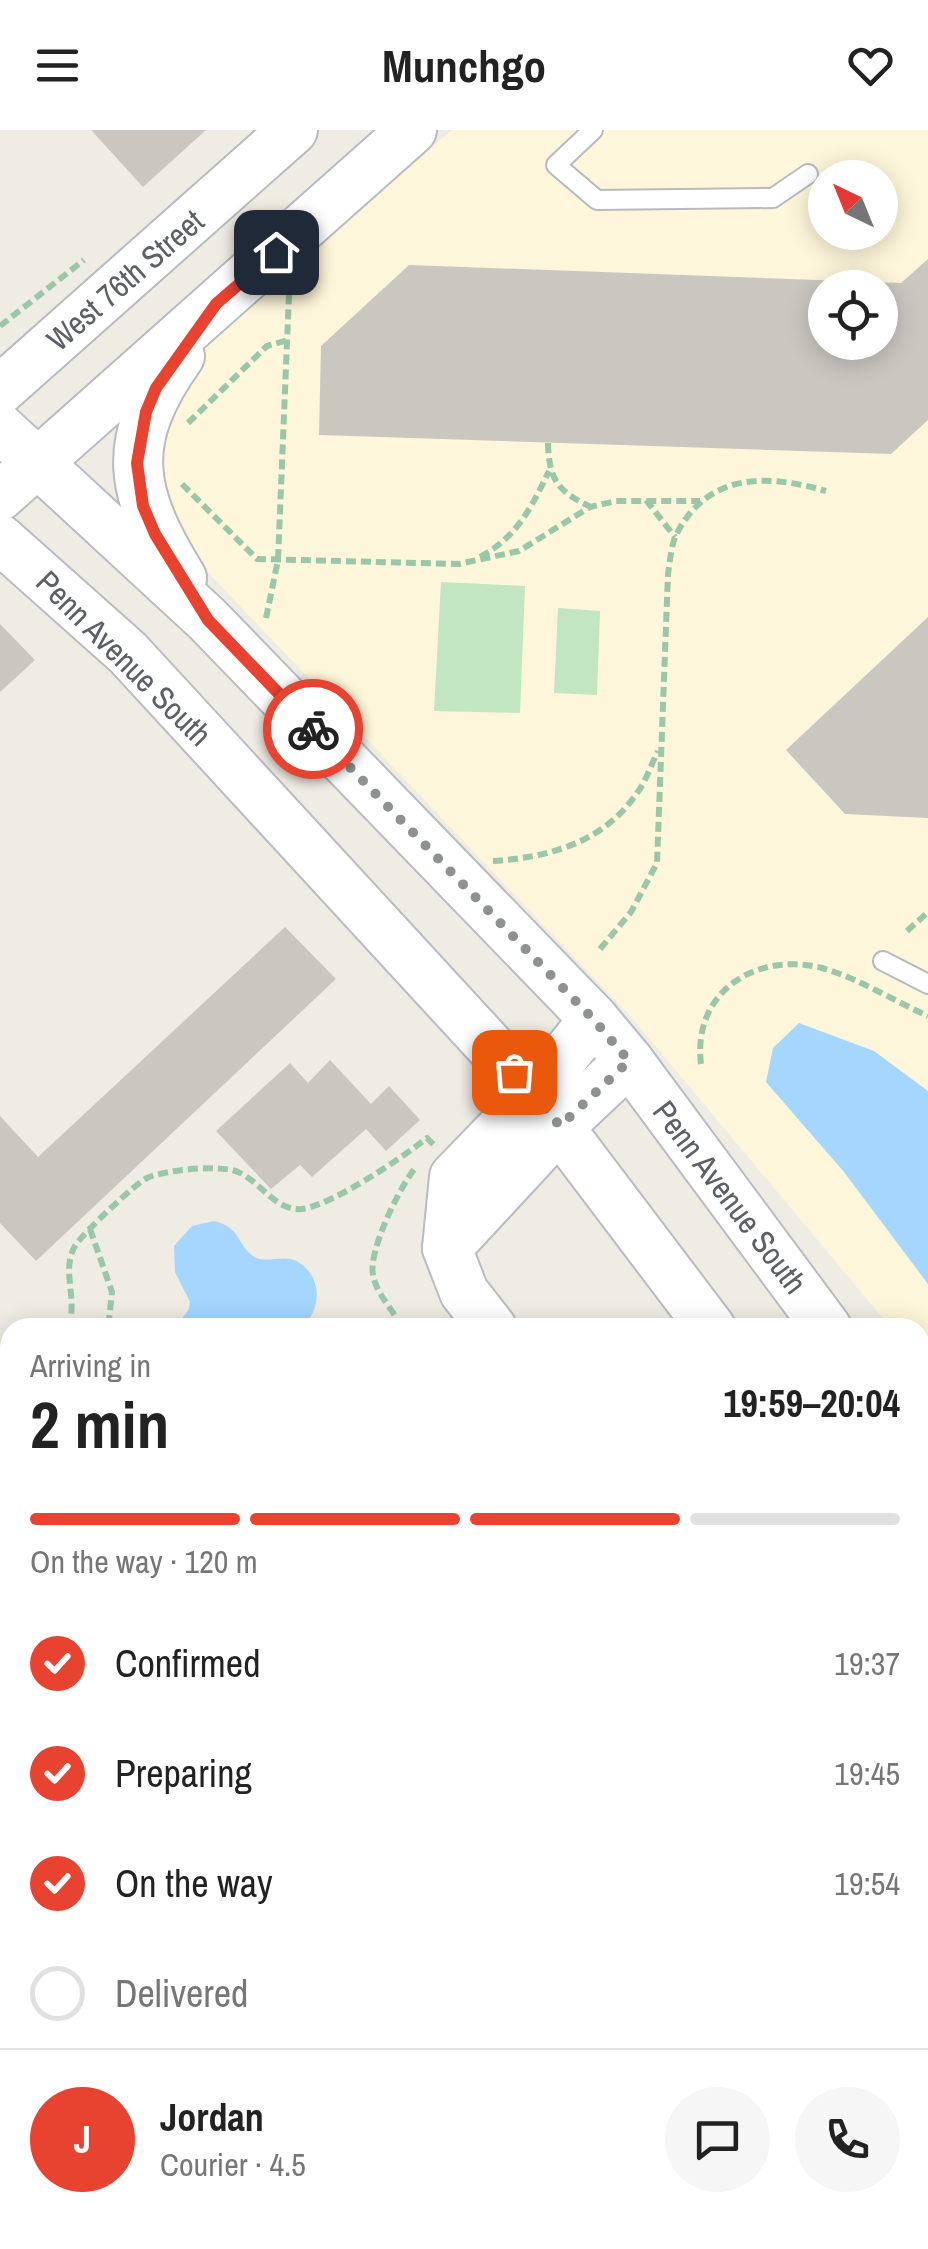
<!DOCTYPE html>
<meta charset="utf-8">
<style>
body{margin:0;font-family:"Archivo Narrow",sans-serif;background:#f6f6f6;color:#222;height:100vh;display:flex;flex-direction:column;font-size:38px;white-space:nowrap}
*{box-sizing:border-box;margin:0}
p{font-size:32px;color:#767676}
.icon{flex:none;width:55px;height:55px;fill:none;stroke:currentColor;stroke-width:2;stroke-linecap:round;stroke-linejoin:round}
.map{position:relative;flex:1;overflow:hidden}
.details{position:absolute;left:0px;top:1188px;width:930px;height:932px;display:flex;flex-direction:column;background:#fff;border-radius:30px 30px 0 0;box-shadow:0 5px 25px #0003}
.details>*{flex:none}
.needle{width:65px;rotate:317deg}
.fabs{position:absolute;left:808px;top:30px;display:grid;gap:20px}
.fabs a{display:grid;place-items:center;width:90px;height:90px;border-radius:50%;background:#fff;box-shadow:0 5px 25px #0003;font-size:50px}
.pin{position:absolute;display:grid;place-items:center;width:85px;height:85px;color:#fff;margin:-42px;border-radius:20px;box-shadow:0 5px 15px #0006}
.courier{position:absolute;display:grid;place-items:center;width:100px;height:100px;margin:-50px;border:8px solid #e84230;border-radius:50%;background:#fff;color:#222;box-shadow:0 2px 12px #0007}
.summary em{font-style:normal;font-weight:800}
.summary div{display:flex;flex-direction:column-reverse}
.summary{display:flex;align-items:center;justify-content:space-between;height:170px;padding:0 30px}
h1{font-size:65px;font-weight:800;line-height:75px}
.bar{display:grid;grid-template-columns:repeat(4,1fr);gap:15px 10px;align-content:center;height:120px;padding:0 30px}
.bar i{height:12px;border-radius:8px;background:#e0e0e0}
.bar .active{background:#e84230}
.bar p{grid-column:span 4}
.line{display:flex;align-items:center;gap:25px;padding:0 30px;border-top:2px solid #e0e0e0}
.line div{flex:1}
.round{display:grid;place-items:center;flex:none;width:105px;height:105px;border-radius:52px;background:#f6f6f6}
ol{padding:0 30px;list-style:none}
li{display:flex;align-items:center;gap:30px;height:110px}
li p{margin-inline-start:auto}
li .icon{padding:10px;border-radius:50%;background:#e84230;color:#fff;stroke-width:4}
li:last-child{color:#767676}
li i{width:55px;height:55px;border:5px solid #e0e0e0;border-radius:50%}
header{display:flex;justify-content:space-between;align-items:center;height:130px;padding:0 30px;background:#fff;font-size:45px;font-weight:800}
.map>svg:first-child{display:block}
</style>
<header><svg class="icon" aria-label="menu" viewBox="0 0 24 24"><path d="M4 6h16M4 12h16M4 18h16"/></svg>Munchgo<svg class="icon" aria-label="heart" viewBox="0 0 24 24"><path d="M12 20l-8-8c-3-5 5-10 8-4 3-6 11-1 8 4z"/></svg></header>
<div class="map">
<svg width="928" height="2119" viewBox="0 0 928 2119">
<rect width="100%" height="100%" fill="#efece4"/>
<path fill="#fef6da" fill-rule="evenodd" d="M 453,0 L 928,0 L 928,1244 L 920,1234 L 920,1198 L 890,1197 L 633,889 L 179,412 L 152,342 L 187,236 L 227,193 L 405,37 ZM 825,48 L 880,48 L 880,102 L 825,102 ZM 825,158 L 880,158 L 880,212 L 825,212 Z"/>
<g fill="#c1e6c1">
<polygon points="441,452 525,456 520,583 434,581"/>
<polygon points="558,478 600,481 597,565 554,563"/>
</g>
<g fill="#a4d6fe">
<polygon points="799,893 874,921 928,961 928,1154 844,1042 766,952 773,918"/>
<path d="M 214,1091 C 242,1098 235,1112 253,1126 C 265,1135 284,1123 298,1132 C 323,1147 322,1180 301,1198 L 176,1197 L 189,1179 L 190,1172 L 175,1142 L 174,1116 L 192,1096 Z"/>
</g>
<g fill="#cac7c1" fill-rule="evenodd">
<polygon points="91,0 206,0 143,57"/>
<path d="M 928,129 L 928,290 L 891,324 L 319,305 L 321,216 L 409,135 L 901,153 ZM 825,158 L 880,158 L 880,212 L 825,212 Z"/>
<polygon points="928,487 928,688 845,684 786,620"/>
<polygon points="0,494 35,530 0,562"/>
<polygon points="285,797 336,849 36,1131 0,1093 0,986 38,1027"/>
<polygon points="330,930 371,974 389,956 420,990 386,1021 366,999 312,1047 300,1035 271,1059 216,1001 290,933 308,953"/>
<polygon points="10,1703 10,1807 0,1817 0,1712"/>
<polygon points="216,2110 326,2110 316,2119 206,2119"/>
</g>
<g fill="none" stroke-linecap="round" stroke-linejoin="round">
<defs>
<g id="lane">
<polyline points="593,0 556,35 597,70 773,68 808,44"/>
<polyline points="883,831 928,854"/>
</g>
<g id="secondary">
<path d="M 180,226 C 119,312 129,362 182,448"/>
<polyline points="0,260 293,0"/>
<polyline points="0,298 208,490 594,889 629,931 827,1198"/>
<polyline points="0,366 412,0"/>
<polyline points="0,409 128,523 534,964 711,1198"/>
<polyline points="447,1118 560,996 629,931"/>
<polyline points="492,1198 464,1162 447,1118 454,1047 534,964 594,889"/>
<polyline points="920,1319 928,1329"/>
<polyline points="920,1456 928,1465"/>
<polyline points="428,2119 433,2110"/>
</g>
<g id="highway">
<polyline points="920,1746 928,1744"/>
<polyline points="920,1982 928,1974"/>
<polyline points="513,2119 520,2110"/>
<polyline points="784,2119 793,2110"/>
</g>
</defs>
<use href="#lane" stroke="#b7babe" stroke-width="22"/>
<use href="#secondary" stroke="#b8bbc0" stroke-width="52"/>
<use href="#highway" stroke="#f1aa02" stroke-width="60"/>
<g stroke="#9ac7a7" stroke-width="6" stroke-dasharray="10 5" stroke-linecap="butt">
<polyline points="0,196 84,130"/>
<polyline points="188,293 267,216 288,210"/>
<path d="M 548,313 C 549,349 557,361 589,376"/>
<polyline points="182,354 257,429 459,434 519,421 590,377 616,371 700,371"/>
<polyline points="646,370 675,407"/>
<path d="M 480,427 C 517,407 531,378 549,341"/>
<polyline points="266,488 278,430 289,164"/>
<path d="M 493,731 C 550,727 603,713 637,663 C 646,651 651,635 658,621"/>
<polyline points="907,801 928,782"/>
<path d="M 600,819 L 631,782 L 657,733 L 668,444 C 670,432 671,416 676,405 C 708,342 767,344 826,361"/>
<path d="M 701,934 C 692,863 755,821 822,838 C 858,848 894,871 928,886"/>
<polyline points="90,1099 112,1162 108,1198"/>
<path d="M 67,1198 C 80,1173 60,1141 75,1116 C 82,1104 136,1053 147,1048 C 165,1040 220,1034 238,1042 C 260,1051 276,1082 302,1079 C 332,1075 402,1028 427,1008 L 435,1016"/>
<path d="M 391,1198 L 396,1187 C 388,1175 375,1159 373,1145 C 368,1121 400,1056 416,1037"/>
<polyline points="0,1519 10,1502"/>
<polyline points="0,1527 10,1518"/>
<polyline points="0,1572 10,1593"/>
<polyline points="0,1865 10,1856"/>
</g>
<use href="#lane" stroke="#fff" stroke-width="18"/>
<use href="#secondary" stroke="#fff" stroke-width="48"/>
<use href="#highway" stroke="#fce28e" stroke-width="55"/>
</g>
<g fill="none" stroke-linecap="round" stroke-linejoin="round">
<polyline stroke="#8f9191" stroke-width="10" stroke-dasharray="0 18" points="313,599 594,890 629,931 560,996 514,942"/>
<polyline stroke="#e84230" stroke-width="12" points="276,122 216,174 156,258 146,282 137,333 143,376 155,404 208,490 313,599"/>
</g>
<g text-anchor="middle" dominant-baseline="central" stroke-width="9" stroke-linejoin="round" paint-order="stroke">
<g font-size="32" fill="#5c6065" stroke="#fff">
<text transform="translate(125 150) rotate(-41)">West 76th Street</text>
<text transform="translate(124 528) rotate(45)">Penn Avenue South</text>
<text transform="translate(730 1067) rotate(53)">Penn Avenue South</text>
</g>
</g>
</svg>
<div class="fabs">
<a><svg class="needle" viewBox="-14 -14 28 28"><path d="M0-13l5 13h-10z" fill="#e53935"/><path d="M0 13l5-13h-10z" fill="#767676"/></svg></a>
<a><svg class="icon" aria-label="locate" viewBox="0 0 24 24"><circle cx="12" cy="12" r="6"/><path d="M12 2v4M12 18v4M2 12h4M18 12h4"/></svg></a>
</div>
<div class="pin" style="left:514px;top:942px;background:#ea580c"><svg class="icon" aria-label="bag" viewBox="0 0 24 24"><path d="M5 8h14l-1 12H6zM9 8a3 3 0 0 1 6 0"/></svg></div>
<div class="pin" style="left:276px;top:122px;background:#1f2937"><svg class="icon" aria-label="home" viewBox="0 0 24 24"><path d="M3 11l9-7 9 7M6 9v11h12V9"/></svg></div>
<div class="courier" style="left:313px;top:599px"><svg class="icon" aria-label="bike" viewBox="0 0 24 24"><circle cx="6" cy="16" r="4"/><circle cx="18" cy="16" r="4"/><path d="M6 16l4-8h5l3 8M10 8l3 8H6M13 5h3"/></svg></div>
<section class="details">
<div class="summary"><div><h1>2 min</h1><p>Arriving in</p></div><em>19:59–20:04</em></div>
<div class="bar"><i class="active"></i><i class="active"></i><i class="active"></i><i></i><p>On the way · 120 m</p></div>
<ol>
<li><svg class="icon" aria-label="check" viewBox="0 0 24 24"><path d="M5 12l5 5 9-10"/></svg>Confirmed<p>19:37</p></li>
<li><svg class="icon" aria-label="check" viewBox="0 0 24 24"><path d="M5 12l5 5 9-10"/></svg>Preparing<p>19:45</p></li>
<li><svg class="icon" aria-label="check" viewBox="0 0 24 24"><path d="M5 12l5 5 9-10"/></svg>On the way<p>19:54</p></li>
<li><i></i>Delivered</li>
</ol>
<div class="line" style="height:180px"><b class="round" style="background:#e84230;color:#fff">J</b><div><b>Jordan</b><p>Courier · 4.5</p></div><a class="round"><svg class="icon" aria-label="chat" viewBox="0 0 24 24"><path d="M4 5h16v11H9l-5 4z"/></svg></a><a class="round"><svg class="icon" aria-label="phone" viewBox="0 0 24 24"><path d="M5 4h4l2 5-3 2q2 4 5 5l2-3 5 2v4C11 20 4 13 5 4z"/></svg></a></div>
</section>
</div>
